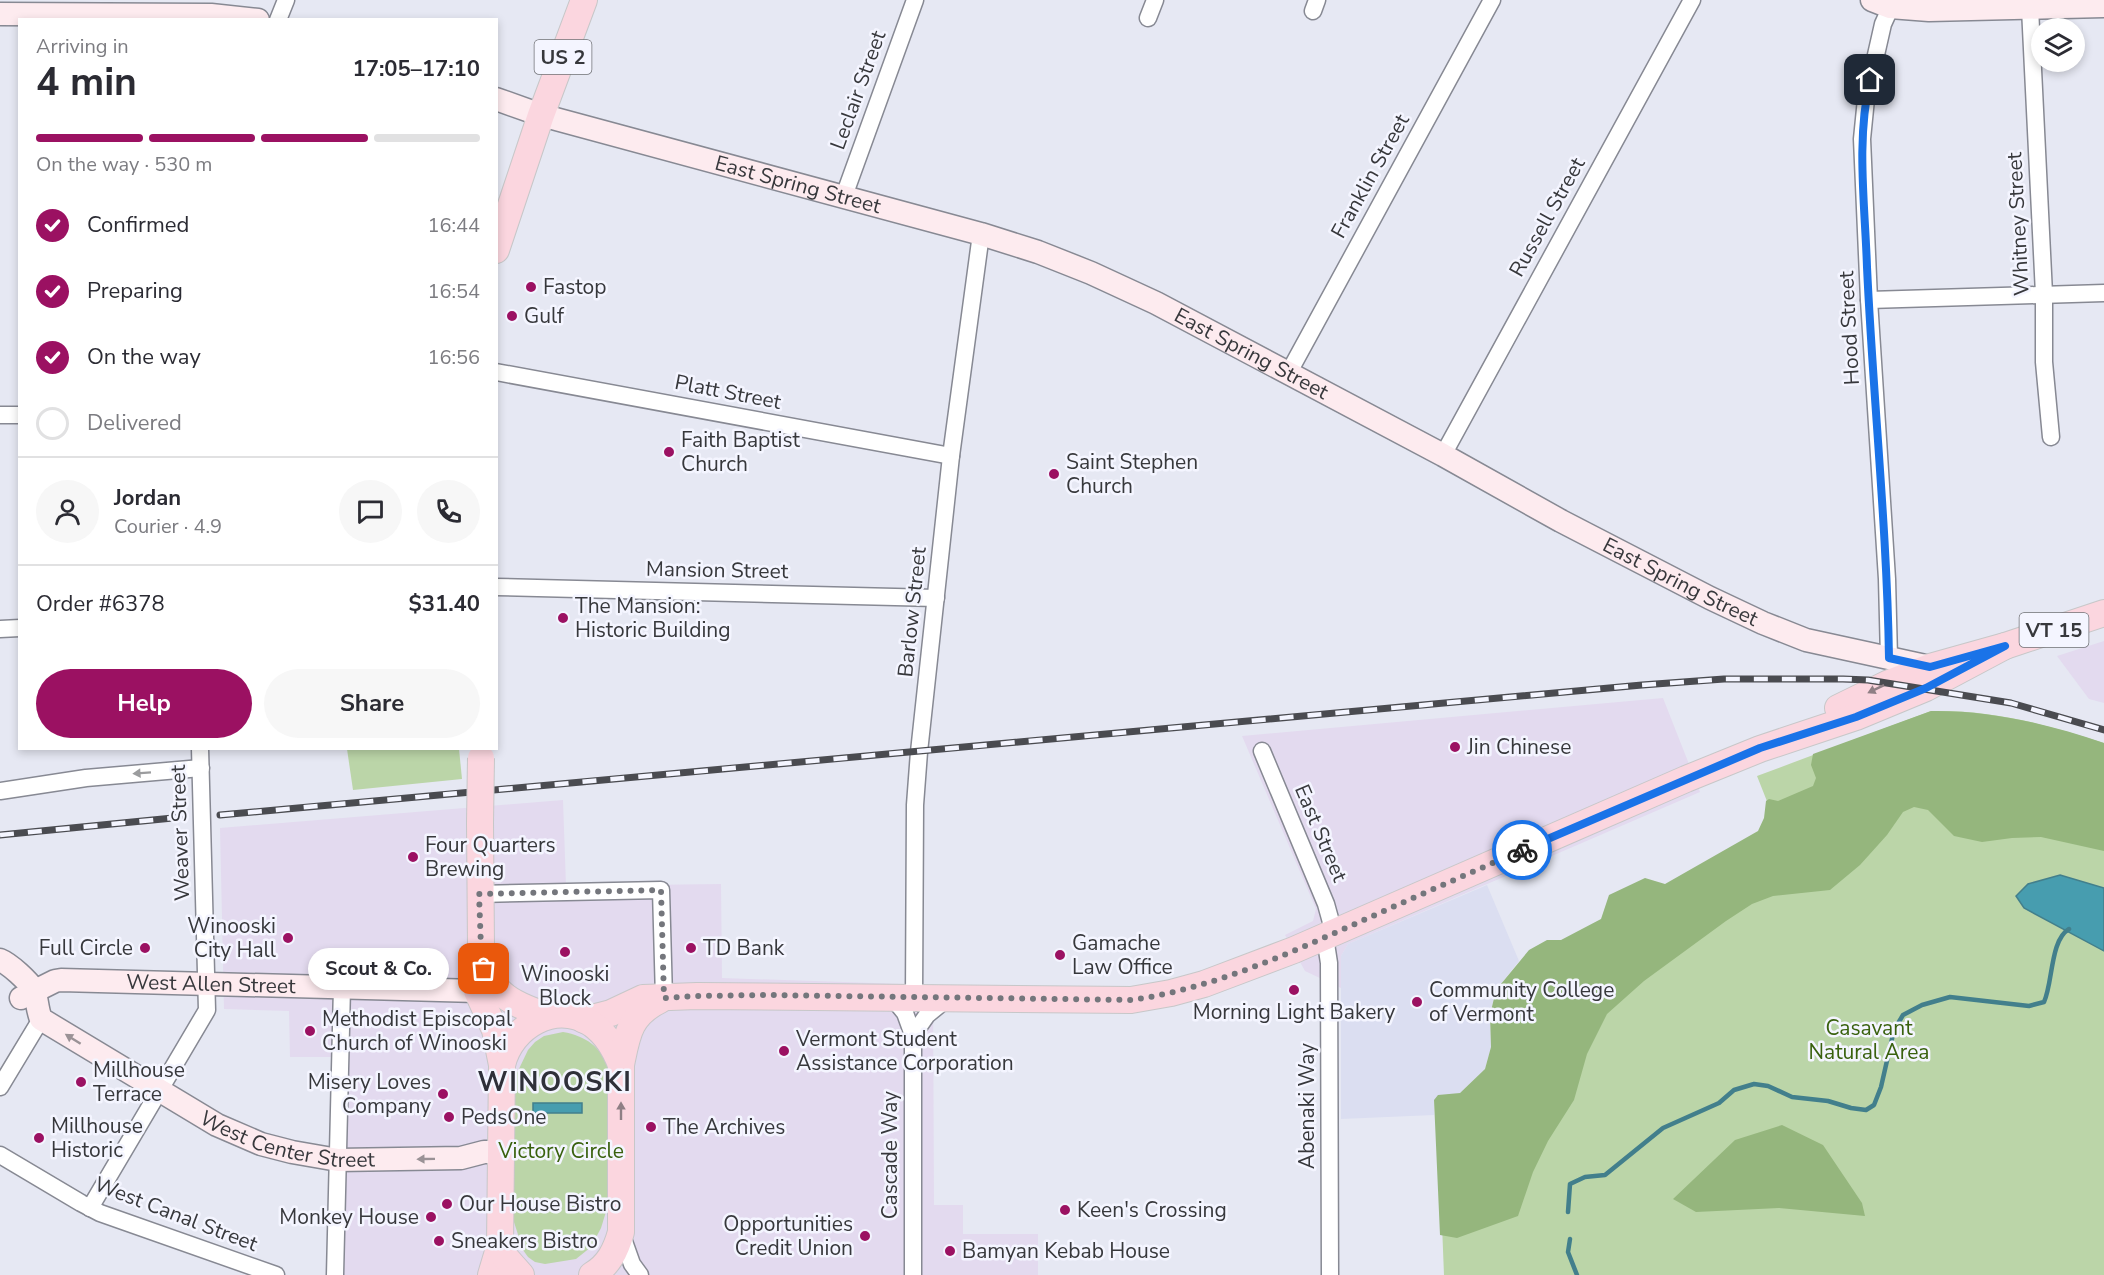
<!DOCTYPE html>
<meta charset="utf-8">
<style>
body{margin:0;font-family:"Nunito Sans",sans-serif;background:#f7f7f7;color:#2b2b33;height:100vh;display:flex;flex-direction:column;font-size:22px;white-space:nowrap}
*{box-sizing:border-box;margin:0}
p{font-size:20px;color:#7c7c81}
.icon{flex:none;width:33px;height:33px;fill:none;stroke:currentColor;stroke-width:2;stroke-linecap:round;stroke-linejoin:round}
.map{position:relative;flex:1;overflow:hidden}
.details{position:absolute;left:18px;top:18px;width:480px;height:732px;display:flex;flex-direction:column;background:#fff;border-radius:0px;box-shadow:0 3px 9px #0003}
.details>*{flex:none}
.tools{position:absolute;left:2031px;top:18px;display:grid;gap:12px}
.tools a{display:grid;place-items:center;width:54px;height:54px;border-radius:50%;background:#fff;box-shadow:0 3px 9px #0003;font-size:30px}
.pin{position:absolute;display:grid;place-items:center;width:51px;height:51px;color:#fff;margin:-26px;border-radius:12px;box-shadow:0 3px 9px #0006}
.courier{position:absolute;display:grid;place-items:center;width:60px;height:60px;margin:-30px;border:4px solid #1a73e8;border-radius:50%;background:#fff;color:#222;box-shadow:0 2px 8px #0007}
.bubble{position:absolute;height:42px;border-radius:21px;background:#fff;box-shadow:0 3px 9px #0003;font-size:20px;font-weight:700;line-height:42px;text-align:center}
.summary em{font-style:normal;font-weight:700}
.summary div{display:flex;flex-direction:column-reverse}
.summary{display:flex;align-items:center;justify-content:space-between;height:102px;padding:0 18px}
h1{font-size:39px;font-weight:700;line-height:45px}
.bar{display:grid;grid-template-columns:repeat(4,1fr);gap:9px 6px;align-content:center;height:72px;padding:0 18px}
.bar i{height:8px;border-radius:4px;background:#e1e1e2}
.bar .active{background:#9b1162}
.bar p{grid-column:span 4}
.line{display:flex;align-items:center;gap:15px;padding:0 18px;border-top:2px solid #e1e1e2}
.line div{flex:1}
.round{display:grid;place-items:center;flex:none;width:63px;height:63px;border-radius:32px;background:#f7f7f7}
ol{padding:0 18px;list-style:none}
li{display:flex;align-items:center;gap:18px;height:66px}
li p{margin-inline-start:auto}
li .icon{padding:6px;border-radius:50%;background:#9b1162;color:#fff;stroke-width:4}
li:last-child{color:#7c7c81}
li i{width:33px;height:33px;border:3px solid #e1e1e2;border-radius:50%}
.button{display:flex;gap:12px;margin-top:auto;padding:12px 18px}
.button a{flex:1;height:69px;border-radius:36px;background:#9b1162;color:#fff;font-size:24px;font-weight:700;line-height:69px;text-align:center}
.button a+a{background:#f7f7f7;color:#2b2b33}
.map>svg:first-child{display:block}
</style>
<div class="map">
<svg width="2104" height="1275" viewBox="0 0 2104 1275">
<rect width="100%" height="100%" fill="#e6e8f3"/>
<g fill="#e3daef">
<polygon points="2104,641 2104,703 2089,699 2057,656"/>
<polygon points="1663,698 1700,792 1348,944 1341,956 1341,988 1305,971 1285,935 1313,921 1316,909 1242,736"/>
<polygon points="563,800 566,886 721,884 722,978 933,985 934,1205 963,1205 963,1234 1038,1234 1038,1275 331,1275 332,1057 290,1057 289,1011 224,1009 220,828"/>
</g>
<polygon fill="#dbdef1" points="1487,885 1519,961 1496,990 1490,1015 1491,1047 1485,1069 1460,1093 1434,1100 1434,1115 1341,1119 1341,956 1348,944"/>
<g fill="#bbd5a8">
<path d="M 1931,711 C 1995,710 2044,724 2104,743 L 2104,1275 L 1444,1275 L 1437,1098 L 1464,1096 L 1776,824 L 1757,776 Z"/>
<polygon points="347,749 459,749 462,779 353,790"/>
<path d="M 563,1032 C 586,1036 601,1047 609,1069 L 609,1202 L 601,1228 L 591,1247 L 576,1259 L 545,1264 L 535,1262 L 528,1257 L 523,1250 L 513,1219 L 514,1097 L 517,1073 L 528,1050 L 535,1042 L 544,1036 Z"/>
</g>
<g fill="#95b67d">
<path d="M 1931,711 C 1991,710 2047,724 2104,743 L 2104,851 L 2041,837 L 2012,838 L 1982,842 L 1954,836 L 1928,810 L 1914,807 L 1903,812 L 1887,835 L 1860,865 L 1830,890 L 1773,896 L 1752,904 L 1726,921 L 1644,981 L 1607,1014 L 1587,1054 L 1574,1100 L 1548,1141 L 1533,1172 L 1518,1216 L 1457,1238 L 1440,1235 L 1434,1100 L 1438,1095 L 1460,1093 L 1485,1069 L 1491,1047 L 1490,1015 L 1496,990 L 1529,950 L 1547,940 L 1561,940 L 1601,919 L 1609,895 L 1645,878 L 1665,884 L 1758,831 L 1764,818 L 1766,801 L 1769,799 L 1778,801 L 1813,786 L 1816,778 L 1811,765 L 1813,754 Z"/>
<polygon points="1782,1125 1823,1145 1862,1203 1865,1216 1779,1208 1696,1212 1673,1199 1735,1140"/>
</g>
<g fill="#479daf" stroke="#427f8c" stroke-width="1.5">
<polygon points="2060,875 2104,888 2104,951 2024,908 2016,896 2028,884"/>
<rect x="533" y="1103" width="49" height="10"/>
</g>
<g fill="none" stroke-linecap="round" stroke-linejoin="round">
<g stroke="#427f8c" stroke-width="4.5">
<path d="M 1568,1212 L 1570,1184 L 1585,1177 L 1605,1175 L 1663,1128 L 1719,1103 L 1734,1090 L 1754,1084 L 1768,1086 L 1792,1097 L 1828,1101 L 1851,1108 L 1866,1110 L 1874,1105 L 1881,1087 L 1894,1030 L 1903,1015 L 1922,1005 L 1950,997 L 2029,1006 L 2044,1002 C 2053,983 2050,940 2069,929"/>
<polyline points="1570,1239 1568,1252 1577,1275"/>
</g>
<defs>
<g id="street">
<polyline points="2030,8 2044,294 2044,362 2051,437"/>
<polyline points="1313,11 1317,0"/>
<polyline points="1148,18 1155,0"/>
<polyline points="278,20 286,0"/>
<polyline points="844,196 915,0"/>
<polyline points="1869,300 2104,293"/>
<polyline points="496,372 951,456"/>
<polyline points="1288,374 1492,0"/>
<polyline points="0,415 20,415"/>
<polyline points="1443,455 1692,0"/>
<polyline points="496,587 936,598"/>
<polyline points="0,629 20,628"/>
<polyline points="1889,658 1887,579 1869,300 1862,139 1866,99 1883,24 1894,0"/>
<polyline points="1262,751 1326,904 1334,933"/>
<polyline points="0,791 86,778 201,768"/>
<polyline points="479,894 661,890 664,998"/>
<polyline points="1325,937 1329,963 1330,1275"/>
<polyline points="892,997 905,1013 913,1035 913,1275"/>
<polyline points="914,997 915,805 919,752 951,456 981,234"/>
<polyline points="913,1035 927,1015 949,997"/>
<polyline points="0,1087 41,1019"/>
<polyline points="0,1155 81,1203 100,1213 276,1275"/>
<polyline points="90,1208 207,1010 200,748"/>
<polyline points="621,1233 632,1264 640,1275"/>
<polyline points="335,1275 342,987"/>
</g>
<g id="secondary">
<polyline points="1872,0 1890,7 1929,10 2104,6"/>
<polyline points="0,14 211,15 258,20"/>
<path id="s1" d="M 496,99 L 541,115 L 981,234 L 1038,252 L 1091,273 L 1156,303 L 1443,455 L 1561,521 L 1710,598 L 1763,623 L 1806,640 L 1930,667"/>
<path id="s2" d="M 0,960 C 10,964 28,981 34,990 C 37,997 37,1010 41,1019 L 217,1125 L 261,1144 L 292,1152 L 338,1160 L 461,1158 L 484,1152 L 501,1152"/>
<path id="s3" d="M 21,998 L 55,981 L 61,980 L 477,991"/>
</g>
<g id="primary">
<polyline points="496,250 541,115 584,0"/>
<polyline points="1838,708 1889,683 1930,667 2005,646 2104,613"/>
<path d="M 480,823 L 481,948 C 489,993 506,1001 547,1016"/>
<polyline points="481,948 477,991 495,1030 502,1065 500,1245 491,1275"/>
<polyline points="584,1020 611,1013 643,998 697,996 1131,1000 1171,993 1204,984 1294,950 1686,779 1760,749 1856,717 1926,688 2005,646"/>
<path d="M 502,1065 C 511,1026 555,1000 592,1024 C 606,1034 615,1049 621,1065 L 621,1232 C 616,1250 609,1265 592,1275"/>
<path d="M 621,1065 C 627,1035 629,1015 660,1000"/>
<polyline points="500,1245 505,1257 521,1275"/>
</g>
</defs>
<use href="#street" stroke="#878993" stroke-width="19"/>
<use href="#secondary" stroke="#878993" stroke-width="25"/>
<use href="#primary" stroke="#c7c7c8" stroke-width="28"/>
<use href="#street" stroke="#fff" stroke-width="16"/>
<use href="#secondary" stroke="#fdebef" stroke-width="22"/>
<use href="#primary" stroke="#fbd6df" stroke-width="26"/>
<defs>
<g id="rail">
<polyline points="220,815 1642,685 1724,679 1843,679 1868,680 2011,703 2104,730"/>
<polyline points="0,835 183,817"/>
</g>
</defs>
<use href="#rail" stroke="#4a4b50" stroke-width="7"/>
<use href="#rail" stroke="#f4f5ff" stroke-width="4.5" stroke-dasharray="14" stroke-linecap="butt"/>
<defs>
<polyline id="primary-bridge" points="480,823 481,758"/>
</defs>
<use href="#primary-bridge" stroke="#c7c7c8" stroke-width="28" stroke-linecap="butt"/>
<use href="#primary-bridge" stroke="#fbd6df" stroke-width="26"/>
</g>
<defs><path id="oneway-solid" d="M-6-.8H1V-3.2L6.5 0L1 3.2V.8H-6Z" transform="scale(1.5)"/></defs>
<g fill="#8f7f85">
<use href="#oneway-solid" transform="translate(1876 689) rotate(154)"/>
<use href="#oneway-solid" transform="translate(621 1111) rotate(-90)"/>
</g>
<use fill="#9b9c9e" href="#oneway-solid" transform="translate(142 773) rotate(176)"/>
<g fill="#9a9296">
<use href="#oneway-solid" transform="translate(73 1039) rotate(-148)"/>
<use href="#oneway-solid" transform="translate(426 1159) rotate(179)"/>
</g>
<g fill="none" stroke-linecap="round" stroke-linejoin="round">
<path stroke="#74767c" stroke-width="6" stroke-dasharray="0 10.8" d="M 484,969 L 481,948 L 479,894 L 661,890 L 664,998 L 697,996 L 766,995 L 1131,1000 C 1210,989 1283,956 1355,924 C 1410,899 1466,875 1522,850"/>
<path stroke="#1a73e8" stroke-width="8" d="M 1522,850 L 1760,748 L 1856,717 L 1926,688 L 2005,646 L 1930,667 L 1889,658 C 1887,528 1873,397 1867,267 C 1865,205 1856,141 1870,80"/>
</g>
<g fill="#9b1162" stroke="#f4f5ff" stroke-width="2">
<circle cx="531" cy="287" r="6"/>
<circle cx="512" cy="316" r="6"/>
<circle cx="669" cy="452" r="6"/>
<circle cx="1054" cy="474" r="6"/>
<circle cx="563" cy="618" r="6"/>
<circle cx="1455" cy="747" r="6"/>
<circle cx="413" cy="857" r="6"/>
<circle cx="288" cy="938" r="6"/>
<circle cx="145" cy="948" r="6"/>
<circle cx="691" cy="948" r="6"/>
<circle cx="565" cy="952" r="6"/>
<circle cx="1060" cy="955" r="6"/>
<circle cx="1294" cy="990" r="6"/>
<circle cx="1417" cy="1002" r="6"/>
<circle cx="310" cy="1031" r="6"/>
<circle cx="784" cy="1051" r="6"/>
<circle cx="81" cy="1082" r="6"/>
<circle cx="443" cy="1094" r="6"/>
<circle cx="449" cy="1117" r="6"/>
<circle cx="651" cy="1127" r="6"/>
<circle cx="39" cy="1138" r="6"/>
<circle cx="447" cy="1204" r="6"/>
<circle cx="1065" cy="1210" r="6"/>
<circle cx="431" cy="1217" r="6"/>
<circle cx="865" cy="1236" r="6"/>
<circle cx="439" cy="1241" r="6"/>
<circle cx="950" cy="1251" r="6"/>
</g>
<g text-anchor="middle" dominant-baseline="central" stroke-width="5" stroke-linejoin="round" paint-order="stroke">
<g fill="#f4f5ff" stroke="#707176" stroke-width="1.5">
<rect x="534.5" y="40" width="57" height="34" rx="4.5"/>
<rect x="2019.5" y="613" width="69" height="34" rx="4.5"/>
</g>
<g font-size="20" font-weight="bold" fill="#37383c">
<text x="563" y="57">US 2</text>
<text x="2054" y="630">VT 15</text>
</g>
<g font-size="21" fill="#37383c" stroke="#f4f5ff">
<text transform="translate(858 90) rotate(-70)">Leclair Street</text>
<text transform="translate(1370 176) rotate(-61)">Franklin Street</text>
<text stroke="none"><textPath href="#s1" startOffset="314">East Spring Street</textPath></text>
<text transform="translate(1547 217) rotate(-61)">Russell Street</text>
<text transform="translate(2018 224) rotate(-93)">Whitney Street</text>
<text transform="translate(1849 328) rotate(-93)">Hood Street</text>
<text stroke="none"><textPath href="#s1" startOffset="800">East Spring Street</textPath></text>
<text transform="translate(728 392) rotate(11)">Platt Street</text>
<text transform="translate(717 570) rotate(1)">Mansion Street</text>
<text stroke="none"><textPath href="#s1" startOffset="1286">East Spring Street</textPath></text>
<text transform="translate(912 612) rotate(-84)">Barlow Street</text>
<text transform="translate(180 833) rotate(-92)">Weaver Street</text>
<text transform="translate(1321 833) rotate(67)">East Street</text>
<text stroke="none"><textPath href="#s3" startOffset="194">West Allen Street</textPath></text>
<text transform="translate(1307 1106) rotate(-90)">Abenaki Way</text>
<text stroke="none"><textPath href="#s2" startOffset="354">West Center Street</textPath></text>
<text transform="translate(890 1155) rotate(-90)">Cascade Way</text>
<text transform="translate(176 1214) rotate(21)">West Canal Street</text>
</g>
<g font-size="21" fill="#37383c" stroke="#f4f5ff" text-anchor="start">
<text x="543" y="287">Fastop</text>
<text x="524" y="316">Gulf</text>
<text x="681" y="440">Faith Baptist<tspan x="681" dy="24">Church</tspan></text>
<text x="1066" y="462">Saint Stephen<tspan x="1066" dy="24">Church</tspan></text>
<text x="575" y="606">The Mansion:<tspan x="575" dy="24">Historic Building</tspan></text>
<text x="1467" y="747">Jin Chinese</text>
<text x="425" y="845">Four Quarters<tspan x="425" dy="24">Brewing</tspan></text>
<text x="276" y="926" text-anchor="end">Winooski<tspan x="276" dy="24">City Hall</tspan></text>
<text x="1072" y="943">Gamache<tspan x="1072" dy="24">Law Office</tspan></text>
<text x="133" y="948" text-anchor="end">Full Circle</text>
<text x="703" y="948">TD Bank</text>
<text x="565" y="974" text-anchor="middle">Winooski<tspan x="565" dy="24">Block</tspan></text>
<text x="1429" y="990">Community College<tspan x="1429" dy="24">of Vermont</tspan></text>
<text x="1294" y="1012" text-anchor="middle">Morning Light Bakery</text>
<text x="322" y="1019">Methodist Episcopal<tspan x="322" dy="24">Church of Winooski</tspan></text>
<text x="796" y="1039">Vermont Student<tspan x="796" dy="24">Assistance Corporation</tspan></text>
<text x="93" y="1070">Millhouse<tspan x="93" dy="24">Terrace</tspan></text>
<text x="431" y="1082" text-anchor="end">Misery Loves<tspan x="431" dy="24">Company</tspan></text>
<text x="461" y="1117">PedsOne</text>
<text x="51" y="1126">Millhouse<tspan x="51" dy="24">Historic</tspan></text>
<text x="663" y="1127">The Archives</text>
<text x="459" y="1204">Our House Bistro</text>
<text x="1077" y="1210">Keen's Crossing</text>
<text x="419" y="1217" text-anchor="end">Monkey House</text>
<text x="853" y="1224" text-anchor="end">Opportunities<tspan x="853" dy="24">Credit Union</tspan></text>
<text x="451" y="1241">Sneakers Bistro</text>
<text x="962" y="1251">Bamyan Kebab House</text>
</g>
<g font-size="21" fill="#39610e" stroke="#f4f5ff">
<text x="1869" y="1028">Casavant<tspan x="1869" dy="24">Natural Area</tspan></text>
<text x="561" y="1151">Victory Circle</text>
</g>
<g font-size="27" font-weight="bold" letter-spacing="1.5" fill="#2f3039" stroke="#f4f5ff">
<text x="555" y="1082">WINOOSKI</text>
</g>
</g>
</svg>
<div class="tools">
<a><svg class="icon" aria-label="layers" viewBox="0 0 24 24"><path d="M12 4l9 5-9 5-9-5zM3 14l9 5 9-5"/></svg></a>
</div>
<div class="pin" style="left:484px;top:969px;background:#ea580c"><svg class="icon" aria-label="bag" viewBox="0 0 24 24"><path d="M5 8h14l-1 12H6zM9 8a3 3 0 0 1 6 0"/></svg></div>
<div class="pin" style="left:1870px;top:80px;background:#1f2937"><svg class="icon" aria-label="home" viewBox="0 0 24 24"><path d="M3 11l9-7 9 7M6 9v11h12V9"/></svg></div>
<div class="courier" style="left:1522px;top:850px"><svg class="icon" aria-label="bike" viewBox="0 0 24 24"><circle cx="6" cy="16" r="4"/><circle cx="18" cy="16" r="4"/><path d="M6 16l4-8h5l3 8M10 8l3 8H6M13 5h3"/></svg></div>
<div class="bubble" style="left:308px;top:948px;width:141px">Scout &amp; Co.</div>
<section class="details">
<div class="summary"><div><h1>4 min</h1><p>Arriving in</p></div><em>17:05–17:10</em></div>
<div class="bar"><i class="active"></i><i class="active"></i><i class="active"></i><i></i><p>On the way · 530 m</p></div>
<ol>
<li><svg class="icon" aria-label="check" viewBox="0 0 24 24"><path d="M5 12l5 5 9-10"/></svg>Confirmed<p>16:44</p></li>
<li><svg class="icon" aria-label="check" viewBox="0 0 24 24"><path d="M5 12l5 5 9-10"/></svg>Preparing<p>16:54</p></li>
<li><svg class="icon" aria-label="check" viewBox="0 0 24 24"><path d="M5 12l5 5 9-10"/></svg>On the way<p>16:56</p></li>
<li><i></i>Delivered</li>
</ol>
<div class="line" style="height:108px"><a class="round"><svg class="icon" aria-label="person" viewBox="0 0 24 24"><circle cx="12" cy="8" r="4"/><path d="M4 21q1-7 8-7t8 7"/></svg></a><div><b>Jordan</b><p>Courier · 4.9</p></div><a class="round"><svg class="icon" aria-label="chat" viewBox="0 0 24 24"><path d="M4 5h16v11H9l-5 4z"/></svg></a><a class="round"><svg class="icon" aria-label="phone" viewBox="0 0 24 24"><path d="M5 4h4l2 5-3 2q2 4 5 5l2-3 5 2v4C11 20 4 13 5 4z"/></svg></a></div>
<div class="line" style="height:78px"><div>Order #6378</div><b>$31.40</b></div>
<div class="button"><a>Help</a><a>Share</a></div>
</section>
</div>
